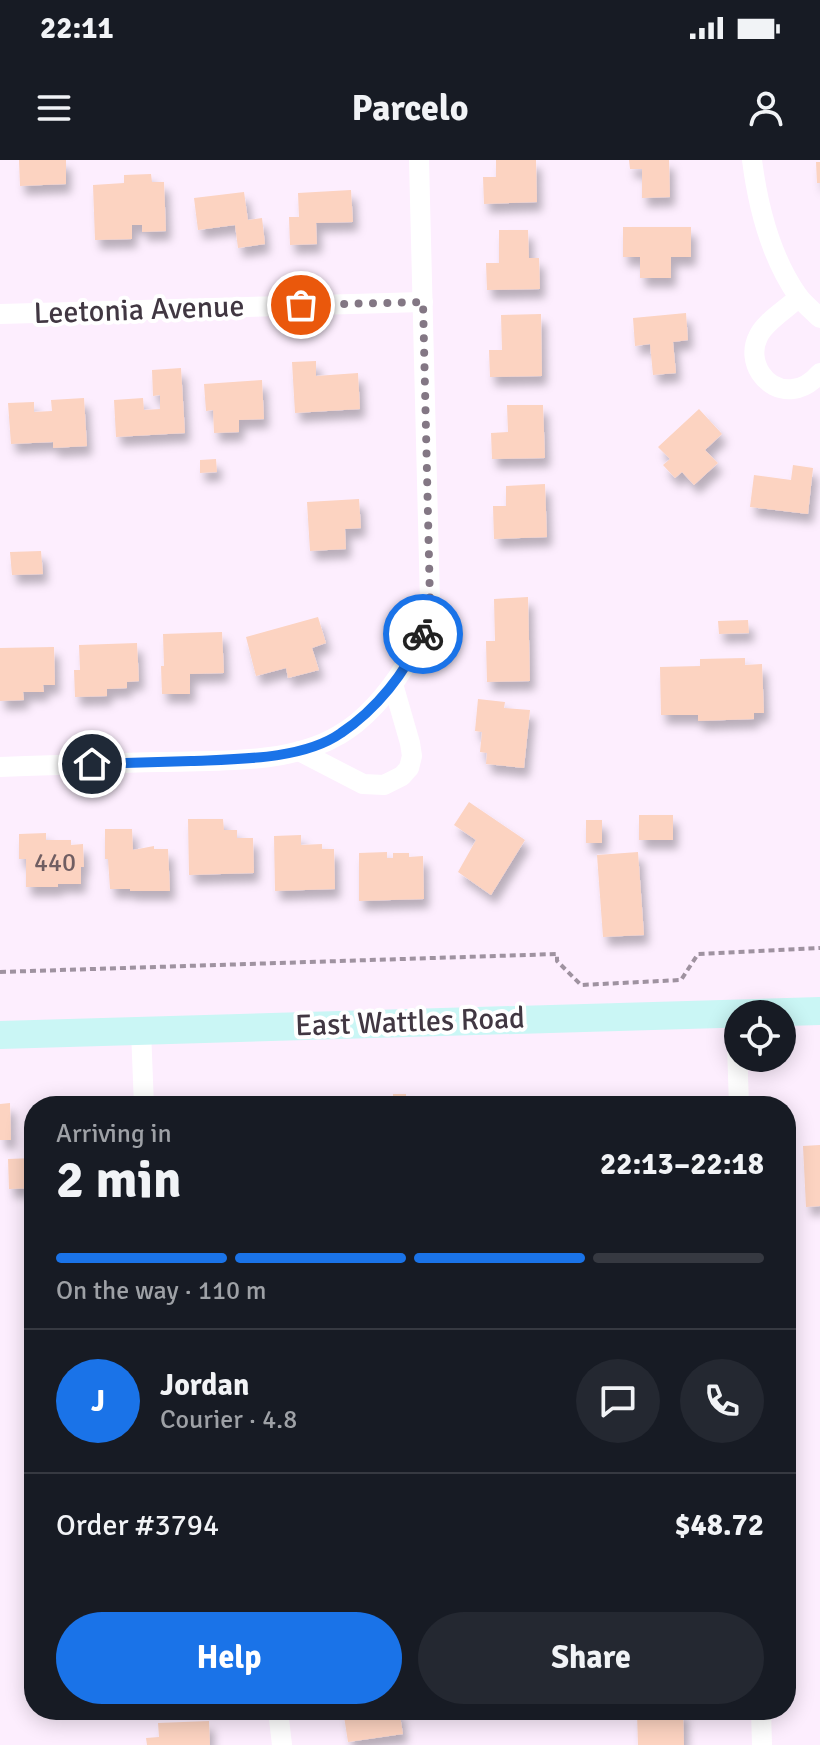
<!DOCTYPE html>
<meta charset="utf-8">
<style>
body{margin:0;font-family:Signika,sans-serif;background:#242831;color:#f1f3f6;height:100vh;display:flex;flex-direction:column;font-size:30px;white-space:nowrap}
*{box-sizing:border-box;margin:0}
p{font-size:26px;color:#9ea1a6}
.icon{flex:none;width:44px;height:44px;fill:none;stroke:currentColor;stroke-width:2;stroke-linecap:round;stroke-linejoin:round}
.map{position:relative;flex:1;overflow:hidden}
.side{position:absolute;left:24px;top:936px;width:772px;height:624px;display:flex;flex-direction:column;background:#171b24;border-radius:32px;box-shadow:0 4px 20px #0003}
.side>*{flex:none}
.controls{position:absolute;left:724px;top:840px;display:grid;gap:16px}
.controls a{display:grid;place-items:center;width:72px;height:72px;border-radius:50%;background:#171b24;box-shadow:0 4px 20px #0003;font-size:40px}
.pin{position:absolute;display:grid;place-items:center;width:68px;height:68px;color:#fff;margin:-34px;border:4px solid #fff;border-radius:50%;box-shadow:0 2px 8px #0007}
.courier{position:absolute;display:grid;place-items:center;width:80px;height:80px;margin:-40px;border:6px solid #1a73e8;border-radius:50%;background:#fff;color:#222;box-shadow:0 2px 10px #0007}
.headline em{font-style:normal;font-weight:800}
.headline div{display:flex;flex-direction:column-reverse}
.headline{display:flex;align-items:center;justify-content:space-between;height:136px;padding:0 32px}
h1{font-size:52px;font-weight:800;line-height:60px}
.bar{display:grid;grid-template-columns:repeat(4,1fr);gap:12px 8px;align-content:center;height:96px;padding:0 32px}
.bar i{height:10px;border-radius:6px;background:#363941}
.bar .active{background:#1a73e8}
.bar p{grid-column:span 4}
.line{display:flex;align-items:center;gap:20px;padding:0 32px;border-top:2px solid #363941}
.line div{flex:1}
.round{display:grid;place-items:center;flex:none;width:84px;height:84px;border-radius:42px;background:#242831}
.primary-button{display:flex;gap:16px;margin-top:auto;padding:16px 32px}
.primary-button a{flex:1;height:92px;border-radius:48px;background:#1a73e8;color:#fff;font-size:32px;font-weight:800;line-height:92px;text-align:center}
.primary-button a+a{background:#242831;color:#f1f3f6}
.status{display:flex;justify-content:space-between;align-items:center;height:56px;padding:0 40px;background:#171b24;direction:ltr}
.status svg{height:22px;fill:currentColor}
header{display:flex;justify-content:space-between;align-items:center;height:104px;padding:0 32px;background:#171b24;font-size:36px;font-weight:800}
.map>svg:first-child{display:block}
</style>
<div class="status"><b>22:11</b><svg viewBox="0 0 49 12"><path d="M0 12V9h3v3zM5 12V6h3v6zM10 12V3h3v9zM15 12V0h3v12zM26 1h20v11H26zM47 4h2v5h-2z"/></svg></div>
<header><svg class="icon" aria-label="menu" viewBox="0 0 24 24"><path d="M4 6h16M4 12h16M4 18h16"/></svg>Parcelo<svg class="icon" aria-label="person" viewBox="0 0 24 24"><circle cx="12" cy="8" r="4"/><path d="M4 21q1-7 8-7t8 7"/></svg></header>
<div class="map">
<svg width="820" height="1585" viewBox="0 0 820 1585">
<defs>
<filter id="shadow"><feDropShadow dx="5" dy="9" stdDeviation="4" flood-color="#0004"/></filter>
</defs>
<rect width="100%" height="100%" fill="#fdeefe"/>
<g fill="#fcd3c1" filter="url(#shadow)">
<polygon points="19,0 66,0 66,24 20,26"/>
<polygon points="496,0 536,0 537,42 484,44 483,17 496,17"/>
<polygon points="629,0 669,0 670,37 642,38 642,9 630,9"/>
<polygon points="816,2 820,2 820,23 817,23"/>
<polygon points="151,14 152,22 164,22 166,71 142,72 142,65 132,65 132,79 95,80 93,25 124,23 124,15"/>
<polygon points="351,30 353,62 316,63 317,84 290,85 289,57 299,57 298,33"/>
<polygon points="244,32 248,60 262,58 265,84 238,88 235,65 198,70 194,38"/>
<polygon points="623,67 691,67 691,97 671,97 671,118 640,118 640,97 623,97"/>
<polygon points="499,70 528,70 529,98 539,98 540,129 487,130 486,103 499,103"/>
<polygon points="686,153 688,180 673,182 676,213 653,215 650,184 635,186 633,158"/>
<polygon points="541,154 542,216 490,217 489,190 502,190 501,155"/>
<polygon points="316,201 316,216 358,213 360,249 295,253 292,202"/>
<polygon points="181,208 185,273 116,277 114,240 143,238 144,250 160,249 160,235 153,236 152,210"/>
<polygon points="262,220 264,259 239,260 239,272 214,273 213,250 206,251 204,224"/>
<polygon points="84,238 87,286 53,288 53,282 11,284 8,243 34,242 34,252 52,251 51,240"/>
<polygon points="507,245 543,245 545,298 492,299 491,273 508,272"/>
<polygon points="699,249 722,274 705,290 718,303 694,325 682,312 675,318 663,305 670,299 658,287"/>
<polygon points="216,299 217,312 200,313 200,300"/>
<polygon points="793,305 813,308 808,354 750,347 754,315 791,320"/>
<polygon points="545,324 547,377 494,379 493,346 506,346 506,326"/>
<polygon points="359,339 361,368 345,369 346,389 310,391 307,342"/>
<polygon points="41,391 43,414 12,415 10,392"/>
<polygon points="528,437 530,521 487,522 486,481 495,481 494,439"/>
<polygon points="318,457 326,483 312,488 319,510 288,518 286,508 256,516 246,477"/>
<polygon points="748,460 749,473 719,474 718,461"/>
<polygon points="222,472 224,513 190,514 190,534 162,534 161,506 164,506 163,474"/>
<polygon points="137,483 139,521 127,522 127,528 107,529 107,536 75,537 74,510 80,510 79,485"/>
<polygon points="54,487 55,525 43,525 44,532 23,532 24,540 0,541 0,488"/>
<polygon points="745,498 745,505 762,504 764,553 754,553 754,559 698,561 698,555 661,555 660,507 700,506 700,499"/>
<polygon points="478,539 505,542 504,548 530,550 524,608 486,604 487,593 480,592 482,572 475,571"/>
<polygon points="469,642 525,680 491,735 458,712 476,680 454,665"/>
<rect x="639" y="655" width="34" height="25"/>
<polygon points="188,659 223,659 224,670 237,670 237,678 253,678 254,713 189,715"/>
<rect x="586" y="660" width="16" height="23"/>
<polygon points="105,669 132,669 133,690 154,686 154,689 168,689 170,731 130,731 130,729 110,729 108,699 105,699"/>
<polygon points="46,673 46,680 71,680 71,685 83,684 84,707 81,707 81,724 58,724 58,727 26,727 26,699 19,699 19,674"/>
<polygon points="301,675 301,685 322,684 322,689 334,689 335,729 275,731 274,676"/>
<polygon points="387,692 387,698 393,698 393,693 409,693 409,697 423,696 424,739 359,741 359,693"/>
<polygon points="638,692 644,775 603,777 597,695"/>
<polygon points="393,934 406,934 406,939 416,939 416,946 385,946 386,939 393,939"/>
<polygon points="10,943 11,980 0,980 0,944"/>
<polygon points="820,985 820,1046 806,1047 803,986"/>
<polygon points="34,998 34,1028 9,1029 8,999"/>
<polygon points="343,1550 399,1550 403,1574 348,1582"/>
<polygon points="655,1550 683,1550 684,1585 638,1585 637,1553 655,1552"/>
<polygon points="209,1561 210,1585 147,1585 146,1578 159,1577 158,1563"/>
</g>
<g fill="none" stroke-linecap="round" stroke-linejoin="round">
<polyline stroke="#9f92a0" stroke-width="4" stroke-dasharray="6 4" stroke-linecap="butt" points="0,812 557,794 557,801 581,825 681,820 698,794 820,788"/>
<g stroke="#fff" stroke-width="20">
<path d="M 752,0 C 758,47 770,96 798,136 C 804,144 813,151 820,158"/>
<path d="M 799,137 C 787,149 764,162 758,177 C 746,201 765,232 793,229 C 804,228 813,221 820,213"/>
<polyline points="0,154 423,142"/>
<polyline points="299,591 363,624 384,625 402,616 409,608 412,596 410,583 393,524"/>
<path d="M 0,607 C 53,605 106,603 159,602 C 216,600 289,605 339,575 C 364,561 388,533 403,509 C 417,488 427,468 430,442 L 419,0"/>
<polyline points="736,854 739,946"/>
<polyline points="141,870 144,946"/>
<polyline points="278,1550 282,1585"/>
<polyline points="761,1550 762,1585"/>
</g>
<polyline stroke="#caf6f5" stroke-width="28" points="0,875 820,851"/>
</g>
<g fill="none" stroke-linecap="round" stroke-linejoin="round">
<polyline stroke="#837784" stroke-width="8" stroke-dasharray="0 14.4" points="301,145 423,142 430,442 428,457 423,474"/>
<path stroke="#1a73e8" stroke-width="10" d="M 92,604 C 125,603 158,602 191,601 C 236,599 303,600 341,573 C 377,549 405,513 423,474"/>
</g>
<g text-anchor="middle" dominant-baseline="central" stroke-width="8" stroke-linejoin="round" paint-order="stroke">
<g font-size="26" fill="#705e62">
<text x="55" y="703">440</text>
</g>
<g font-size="30" fill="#413742" stroke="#fff">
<text transform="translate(139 150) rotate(-2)">Leetonia Avenue</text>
<text transform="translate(410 862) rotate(-2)">East Wattles Road</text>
</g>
</g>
</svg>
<div class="controls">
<a><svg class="icon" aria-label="locate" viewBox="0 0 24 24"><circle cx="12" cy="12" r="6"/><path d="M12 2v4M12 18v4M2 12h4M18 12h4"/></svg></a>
</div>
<div class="pin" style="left:301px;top:145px;background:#ea580c"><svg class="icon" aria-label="bag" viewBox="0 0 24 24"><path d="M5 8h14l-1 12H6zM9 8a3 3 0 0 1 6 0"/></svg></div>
<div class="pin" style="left:92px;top:604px;background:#1f2937"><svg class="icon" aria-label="home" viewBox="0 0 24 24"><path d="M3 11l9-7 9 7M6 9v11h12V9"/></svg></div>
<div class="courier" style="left:423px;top:474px"><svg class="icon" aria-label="bike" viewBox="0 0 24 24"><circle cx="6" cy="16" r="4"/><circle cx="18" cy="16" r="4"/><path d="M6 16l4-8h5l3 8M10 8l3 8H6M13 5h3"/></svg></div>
<section class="side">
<div class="headline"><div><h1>2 min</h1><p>Arriving in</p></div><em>22:13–22:18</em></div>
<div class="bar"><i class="active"></i><i class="active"></i><i class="active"></i><i></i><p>On the way · 110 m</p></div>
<div class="line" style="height:144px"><b class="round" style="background:#1a73e8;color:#fff">J</b><div><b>Jordan</b><p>Courier · 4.8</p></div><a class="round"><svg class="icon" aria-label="chat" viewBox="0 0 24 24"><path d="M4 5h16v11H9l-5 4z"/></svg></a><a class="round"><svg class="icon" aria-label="phone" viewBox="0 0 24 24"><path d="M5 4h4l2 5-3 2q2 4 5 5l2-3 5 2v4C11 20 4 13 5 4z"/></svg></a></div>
<div class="line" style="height:104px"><div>Order #3794</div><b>$48.72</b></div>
<div class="primary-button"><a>Help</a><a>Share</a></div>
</section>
</div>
